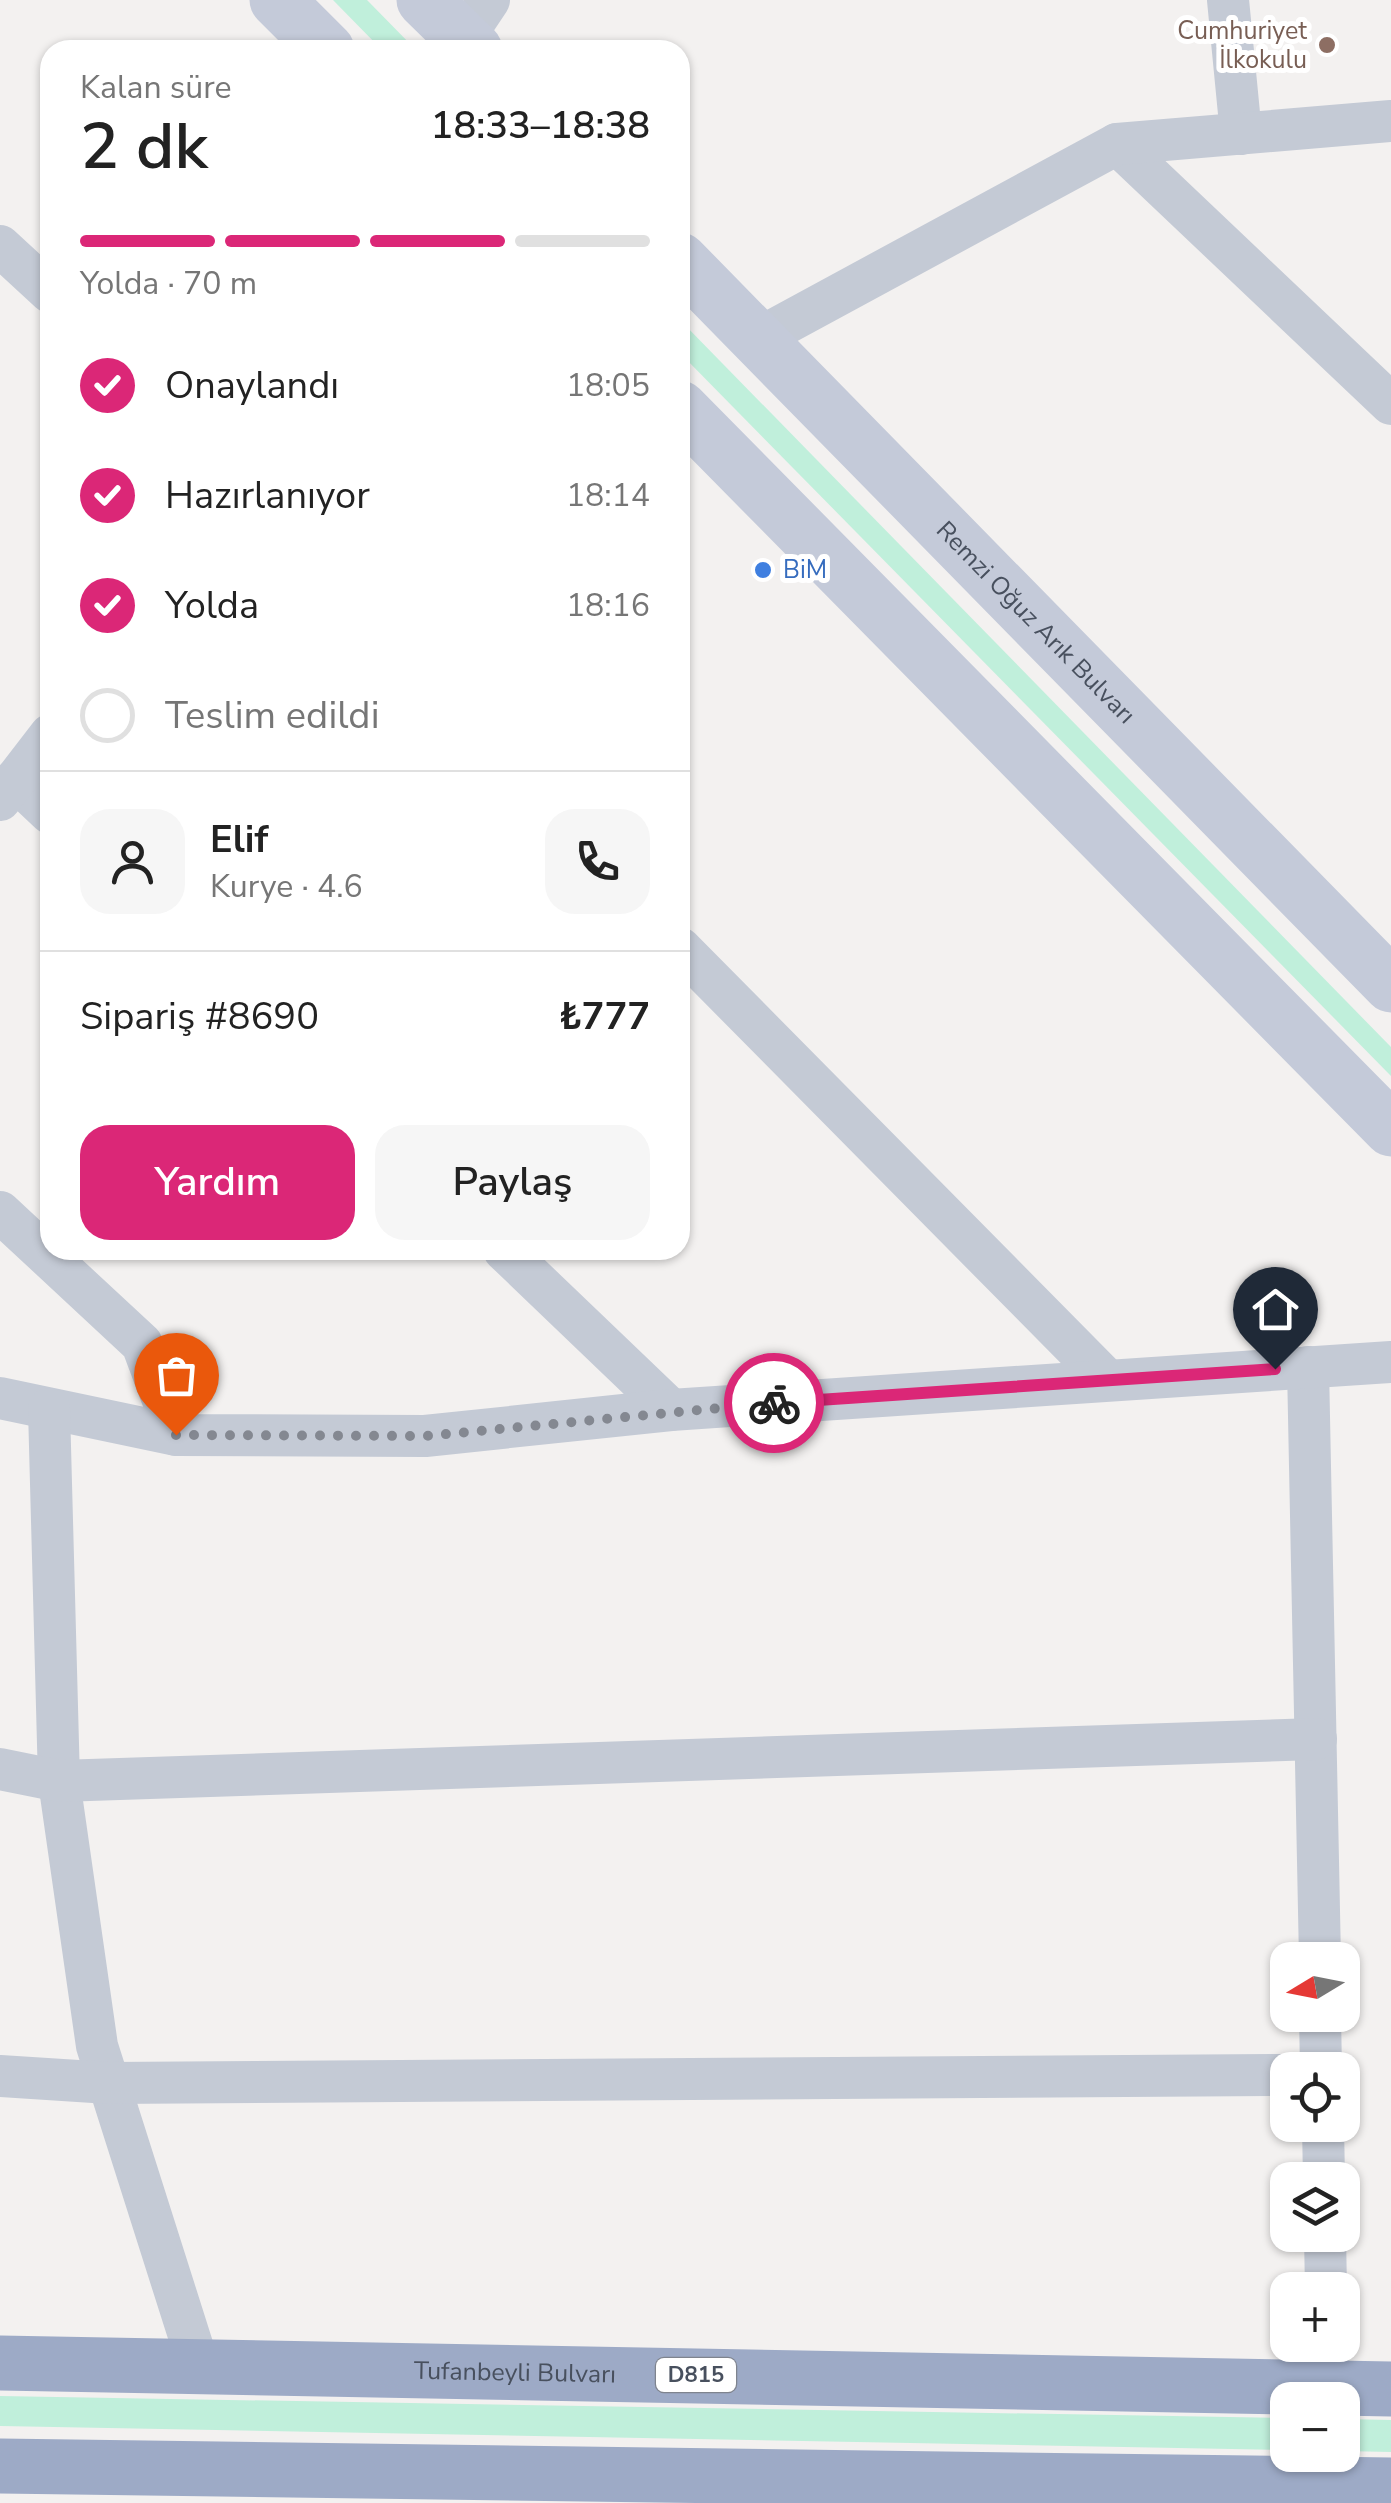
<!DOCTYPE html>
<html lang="tr">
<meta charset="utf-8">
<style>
body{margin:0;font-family:"Nunito Sans",sans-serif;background:#f6f6f6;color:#222;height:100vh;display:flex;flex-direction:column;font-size:38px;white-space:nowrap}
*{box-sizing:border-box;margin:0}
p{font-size:32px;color:#767676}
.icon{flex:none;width:55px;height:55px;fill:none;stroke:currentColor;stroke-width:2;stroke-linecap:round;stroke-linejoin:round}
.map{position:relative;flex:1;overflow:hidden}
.side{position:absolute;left:40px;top:40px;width:650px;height:1220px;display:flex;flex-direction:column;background:#fff;border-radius:30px;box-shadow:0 2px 8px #0004}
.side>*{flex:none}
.needle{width:65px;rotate:260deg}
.fabs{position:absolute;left:1270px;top:1942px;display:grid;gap:20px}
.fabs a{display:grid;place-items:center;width:90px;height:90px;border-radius:20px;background:#fff;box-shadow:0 2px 8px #0004;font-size:50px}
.pin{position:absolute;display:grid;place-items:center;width:85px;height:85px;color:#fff;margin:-102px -42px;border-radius:50% 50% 50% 0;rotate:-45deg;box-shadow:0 0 10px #0007}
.pin .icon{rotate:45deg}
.courier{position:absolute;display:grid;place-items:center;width:100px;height:100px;margin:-50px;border:8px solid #db2777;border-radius:50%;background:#fff;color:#222;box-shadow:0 2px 12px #0007}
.head em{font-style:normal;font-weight:600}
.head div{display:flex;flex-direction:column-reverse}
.head{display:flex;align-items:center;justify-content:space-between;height:170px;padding:0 40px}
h1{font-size:65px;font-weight:600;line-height:75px}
.bar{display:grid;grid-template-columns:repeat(4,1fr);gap:15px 10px;align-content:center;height:120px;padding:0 40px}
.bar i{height:12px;border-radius:8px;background:#e0e0e0}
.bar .selected{background:#db2777}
.bar p{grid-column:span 4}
.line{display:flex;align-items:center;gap:25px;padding:0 40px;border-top:2px solid #e0e0e0}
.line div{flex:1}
.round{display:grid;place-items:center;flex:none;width:105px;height:105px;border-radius:30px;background:#f6f6f6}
ol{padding:0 40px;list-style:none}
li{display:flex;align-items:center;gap:30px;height:110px}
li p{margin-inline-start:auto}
li .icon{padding:10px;border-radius:50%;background:#db2777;color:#fff;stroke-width:4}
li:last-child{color:#767676}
li i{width:55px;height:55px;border:5px solid #e0e0e0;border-radius:50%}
.cta{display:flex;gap:20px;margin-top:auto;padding:20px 40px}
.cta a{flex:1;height:115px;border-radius:30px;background:#db2777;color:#fff;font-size:40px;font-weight:600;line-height:115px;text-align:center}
.cta a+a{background:#f6f6f6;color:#222}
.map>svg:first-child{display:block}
</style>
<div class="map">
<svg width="1391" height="2503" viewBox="0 0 1391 2503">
<rect width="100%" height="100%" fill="#f3f1f0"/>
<g fill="#c0efdb">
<polygon points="333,0 367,0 416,50 382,50"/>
<polygon points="680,320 1391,1047 1391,1076 680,353"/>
<polygon points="0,2396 1287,2418 1288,2450 0,2426"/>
<polygon points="1343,2419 1391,2420 1391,2452 1343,2451"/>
</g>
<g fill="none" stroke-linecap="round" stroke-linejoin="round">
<g stroke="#c4cad5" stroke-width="42">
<polyline points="1228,0 1241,134"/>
<polyline points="463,39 489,0"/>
<polyline points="1117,144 1391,404"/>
<polyline points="0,246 50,292"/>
<polyline points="757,339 1117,144 1391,121"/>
<polyline points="15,780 50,813"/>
<polyline points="0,800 50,735"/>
<polyline points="680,948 1107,1380"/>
<polyline points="0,1212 142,1344 176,1435"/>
<polyline points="504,1250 671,1410"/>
<polyline points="1308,1367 1320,1960"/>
<polyline points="0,1398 176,1435 425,1436 671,1410 1391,1362"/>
<polyline points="49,1409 59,1781 97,2046 199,2367"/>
<polyline points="0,1769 59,1781 1316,1739"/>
<polyline points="1320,2015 1321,2070"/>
<polyline points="0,2076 109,2083 1288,2075"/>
<polyline points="1323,2125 1324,2180"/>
<polyline points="1325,2235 1326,2290"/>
<polyline points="1327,2345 1328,2388"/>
</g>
<g stroke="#c4cad9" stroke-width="55">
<polyline points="277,0 327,50"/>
<polyline points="424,0 475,50"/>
<path id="s1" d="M 680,260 L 1391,985"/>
<polyline points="680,408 1391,1129"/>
</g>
<g stroke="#9daac6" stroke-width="55">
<path id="s2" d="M 0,2363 L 1391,2389"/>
<polyline points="0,2466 1391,2485"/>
</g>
</g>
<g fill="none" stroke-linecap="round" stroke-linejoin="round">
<polyline stroke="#848891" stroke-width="10" stroke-dasharray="0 18" points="176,1435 426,1436 774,1403"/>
<polyline stroke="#db2777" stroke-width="12" points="774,1403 1275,1369"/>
</g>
<circle fill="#8d6e63" stroke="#fff" stroke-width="4" cx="1327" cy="45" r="10"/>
<circle fill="#3f7fe0" stroke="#fff" stroke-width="4" cx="763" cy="570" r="10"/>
<g text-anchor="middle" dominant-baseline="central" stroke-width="10" stroke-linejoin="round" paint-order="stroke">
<rect fill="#fff" stroke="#7f848e" stroke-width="2.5" x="656" y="2358" width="80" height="34" rx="8"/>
<g font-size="22" font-weight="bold" fill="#48505e">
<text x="696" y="2375">D815</text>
</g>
<g font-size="25" fill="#785e54" stroke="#fff" text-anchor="end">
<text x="1307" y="31">Cumhuriyet<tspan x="1307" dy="29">İlkokulu</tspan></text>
</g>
<g font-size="25" fill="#366cbe" stroke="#fff" text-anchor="start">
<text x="783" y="570">BiM</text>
</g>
<g font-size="25" fill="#48505e" stroke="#fff">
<text stroke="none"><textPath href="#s1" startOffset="508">Remzi Oğuz Arık Bulvarı</textPath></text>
<text stroke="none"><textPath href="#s2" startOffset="515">Tufanbeyli Bulvarı</textPath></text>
</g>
</g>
</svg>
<div class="fabs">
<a><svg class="needle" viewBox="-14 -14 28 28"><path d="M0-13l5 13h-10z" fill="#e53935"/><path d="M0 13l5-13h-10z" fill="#767676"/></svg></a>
<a><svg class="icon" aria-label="locate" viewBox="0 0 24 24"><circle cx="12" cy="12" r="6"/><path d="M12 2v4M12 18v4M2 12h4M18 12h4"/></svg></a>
<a><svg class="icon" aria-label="layers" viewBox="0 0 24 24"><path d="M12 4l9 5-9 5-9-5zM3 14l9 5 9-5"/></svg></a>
<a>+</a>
<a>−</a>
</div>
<div class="pin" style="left:176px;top:1435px;background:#ea580c"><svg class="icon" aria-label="bag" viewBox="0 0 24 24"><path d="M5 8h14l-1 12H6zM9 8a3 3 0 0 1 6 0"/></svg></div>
<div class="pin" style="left:1275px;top:1369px;background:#1f2937"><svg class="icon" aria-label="home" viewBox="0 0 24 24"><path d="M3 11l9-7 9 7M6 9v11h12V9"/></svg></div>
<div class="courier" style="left:774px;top:1403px"><svg class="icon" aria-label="bike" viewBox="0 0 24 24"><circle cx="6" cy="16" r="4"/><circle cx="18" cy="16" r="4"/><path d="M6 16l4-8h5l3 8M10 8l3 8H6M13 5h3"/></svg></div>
<section class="side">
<div class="head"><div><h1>2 dk</h1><p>Kalan süre</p></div><em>18:33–18:38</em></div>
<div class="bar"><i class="selected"></i><i class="selected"></i><i class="selected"></i><i></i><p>Yolda · 70 m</p></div>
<ol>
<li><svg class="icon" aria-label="check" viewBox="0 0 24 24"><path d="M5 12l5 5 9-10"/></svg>Onaylandı<p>18:05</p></li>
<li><svg class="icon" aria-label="check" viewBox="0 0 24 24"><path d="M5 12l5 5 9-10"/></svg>Hazırlanıyor<p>18:14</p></li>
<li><svg class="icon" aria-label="check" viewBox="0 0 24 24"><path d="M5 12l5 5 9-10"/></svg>Yolda<p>18:16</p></li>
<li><i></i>Teslim edildi</li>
</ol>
<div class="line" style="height:180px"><a class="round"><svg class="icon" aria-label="person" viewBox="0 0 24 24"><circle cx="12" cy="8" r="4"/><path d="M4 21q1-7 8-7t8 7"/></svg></a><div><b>Elif</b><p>Kurye · 4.6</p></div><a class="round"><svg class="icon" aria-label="phone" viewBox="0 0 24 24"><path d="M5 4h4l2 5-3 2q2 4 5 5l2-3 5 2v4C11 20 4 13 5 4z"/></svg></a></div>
<div class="line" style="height:130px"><div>Sipariş #8690</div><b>₺777</b></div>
<div class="cta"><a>Yardım</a><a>Paylaş</a></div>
</section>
</div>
